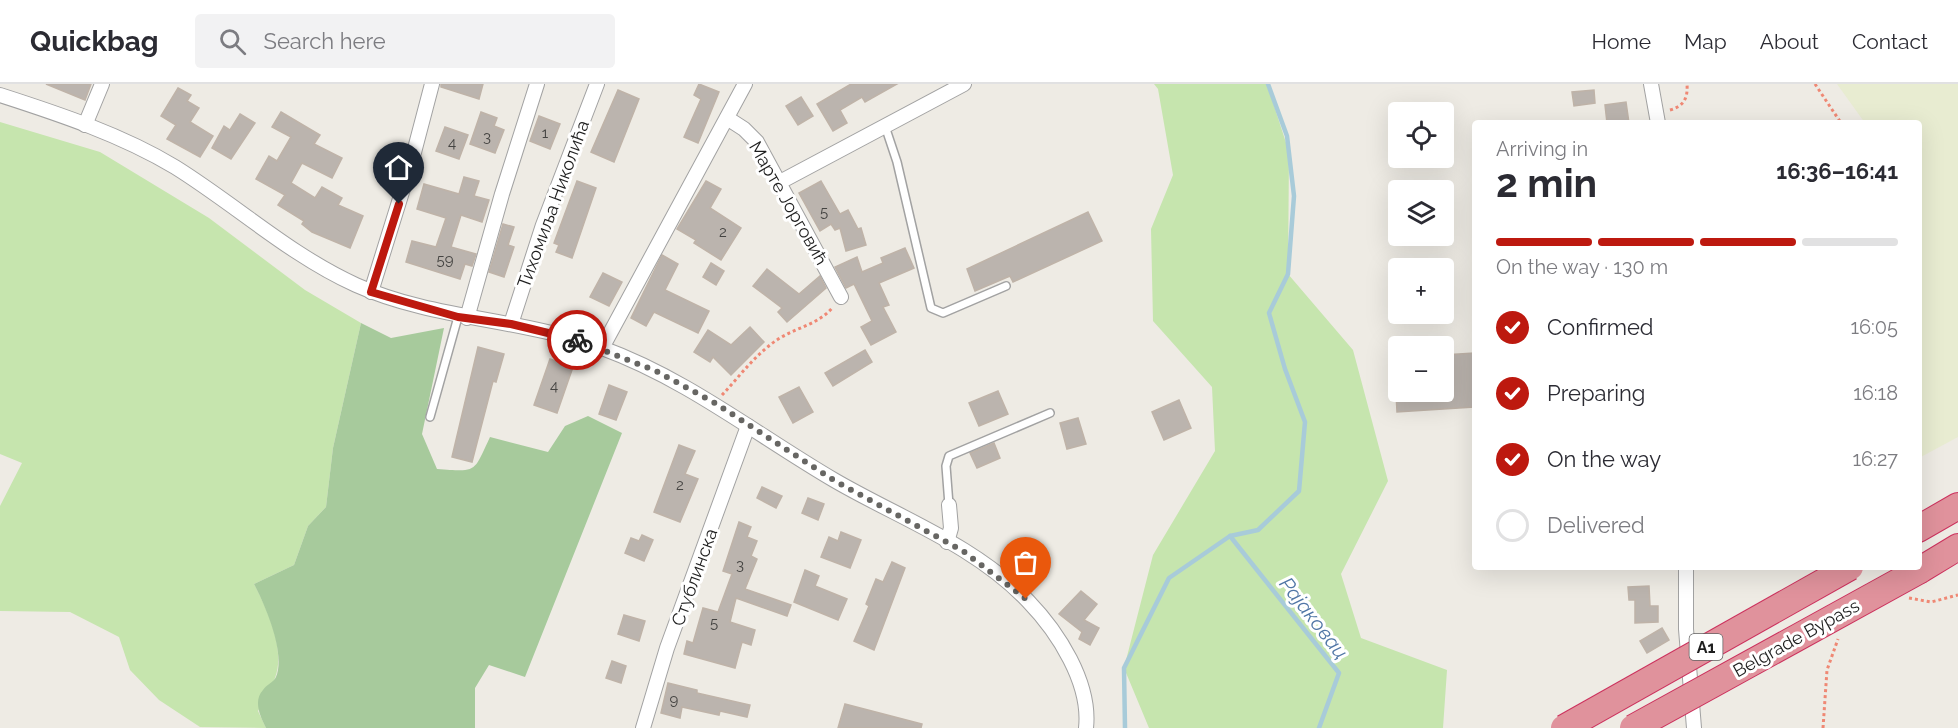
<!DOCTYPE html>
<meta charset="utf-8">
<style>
body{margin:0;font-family:Raleway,sans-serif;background:#f2f2f3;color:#2b2b33;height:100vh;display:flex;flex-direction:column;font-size:22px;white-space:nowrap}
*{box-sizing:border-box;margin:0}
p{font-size:20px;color:#7c7c81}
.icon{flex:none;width:33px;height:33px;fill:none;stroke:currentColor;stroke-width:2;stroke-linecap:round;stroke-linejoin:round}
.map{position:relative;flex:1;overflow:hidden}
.drawer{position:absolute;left:1472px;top:36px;width:450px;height:450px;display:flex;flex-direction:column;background:#fff;border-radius:6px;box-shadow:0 6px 24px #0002}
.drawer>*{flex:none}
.tools{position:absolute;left:1388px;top:18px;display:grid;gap:12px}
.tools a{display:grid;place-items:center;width:66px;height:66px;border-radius:6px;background:#fff;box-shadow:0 6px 24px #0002;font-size:30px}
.pin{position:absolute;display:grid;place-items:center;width:51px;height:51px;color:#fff;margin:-62px -26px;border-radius:50% 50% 50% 0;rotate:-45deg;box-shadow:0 0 6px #0007}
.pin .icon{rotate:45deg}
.courier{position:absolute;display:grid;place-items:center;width:60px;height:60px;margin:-30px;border:4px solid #bd190f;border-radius:50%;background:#fff;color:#222;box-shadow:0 2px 8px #0007}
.head em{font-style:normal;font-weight:700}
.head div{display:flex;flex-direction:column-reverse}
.head{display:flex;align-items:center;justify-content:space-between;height:102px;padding:0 24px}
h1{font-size:39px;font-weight:700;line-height:45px}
.bar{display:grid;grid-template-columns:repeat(4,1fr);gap:9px 6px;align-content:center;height:72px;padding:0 24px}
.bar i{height:8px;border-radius:4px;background:#e1e1e2}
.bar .current{background:#bd190f}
.bar p{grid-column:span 4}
ol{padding:0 24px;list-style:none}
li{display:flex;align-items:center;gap:18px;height:66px}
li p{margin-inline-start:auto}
li .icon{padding:6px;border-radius:50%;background:#bd190f;color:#fff;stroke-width:4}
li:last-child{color:#7c7c81}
li i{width:33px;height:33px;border:3px solid #e1e1e2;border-radius:50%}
header{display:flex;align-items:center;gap:36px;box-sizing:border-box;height:84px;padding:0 30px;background:#fff;border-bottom:2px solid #e1e1e2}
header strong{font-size:28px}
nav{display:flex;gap:33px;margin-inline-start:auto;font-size:21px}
.search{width:420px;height:54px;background:#f2f2f3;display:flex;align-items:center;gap:15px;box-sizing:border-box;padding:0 21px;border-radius:6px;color:#7c7c81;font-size:22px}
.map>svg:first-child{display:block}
</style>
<header>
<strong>Quickbag</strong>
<div class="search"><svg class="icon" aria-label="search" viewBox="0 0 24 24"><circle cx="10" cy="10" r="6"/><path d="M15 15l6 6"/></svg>Search here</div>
<nav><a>Home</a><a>Map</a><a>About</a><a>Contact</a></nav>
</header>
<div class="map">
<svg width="1958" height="644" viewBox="0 0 1958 644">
<rect width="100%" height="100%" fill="#eeebe4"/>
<polygon fill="#e8ecd1" points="1837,0 1958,0 1958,353 1919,374 1918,39 1865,39"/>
<g fill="#c6e5ae">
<polygon points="1154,0 1267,0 1289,68 1288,190 1353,266 1388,397 1341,490 1361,554 1447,586 1443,644 1149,644 1124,584 1153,471 1215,367 1212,303 1153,237 1151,145 1173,91 1158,5"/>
<path d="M 0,38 L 100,68 L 209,134 L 305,206 L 361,239 L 333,364 L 326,423 L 308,442 L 294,481 L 254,500 C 267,525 286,565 275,594 C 271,605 263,616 258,627 L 266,644 L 200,643 L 159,616 L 130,586 L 119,553 L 70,528 L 0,527 L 0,422 L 22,379 L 0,370 Z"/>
</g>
<path fill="#a7ca9c" d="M 361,239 L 391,254 L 444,244 L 422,350 L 437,385 C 478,388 473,389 490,353 L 548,368 L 565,342 L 588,332 L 622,349 L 525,593 L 489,581 L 475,604 L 475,644 L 266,644 C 260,632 253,617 263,606 C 266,601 274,598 276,593 C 286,569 265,521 254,500 L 294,481 L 308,442 L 326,423 L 333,364 Z"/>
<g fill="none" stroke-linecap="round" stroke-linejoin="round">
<g stroke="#a8cbd9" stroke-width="4.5">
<polyline points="1230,452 1339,589 1319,644"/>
<polyline points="1125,644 1124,584 1169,494 1230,452 1258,446 1299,407 1305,338 1285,285 1269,229 1288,190 1294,112 1287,52 1268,0"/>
</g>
</g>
<g fill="#bbb4ae" stroke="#bfb3a8" stroke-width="1.5">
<polygon points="46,0 91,0 85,16"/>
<polygon points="441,0 483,0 479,15 441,3"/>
<polygon points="699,0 719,8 698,59 684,53 701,15 694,11"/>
<polygon points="851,0 897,0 865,18 862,13 840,26 847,39 833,47 817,20"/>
<polygon points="178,4 191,11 187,17 199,24 190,38 213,52 200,73 167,55 176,41 161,32"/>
<polygon points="618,6 639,15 614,78 591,68"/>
<polygon points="1594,6 1595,19 1574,22 1572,8"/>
<polygon points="801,13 813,32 798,41 786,22"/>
<polygon points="1626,18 1629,39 1607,39 1605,21"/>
<polygon points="281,28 320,51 314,60 342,74 332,94 302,79 291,99 315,114 322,103 342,114 338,121 363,132 350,164 312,148 302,140 304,137 278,121 285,111 256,95 269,72 277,77 291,53 272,43"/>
<polygon points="481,28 497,34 494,42 504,46 495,69 470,60"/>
<polygon points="240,30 255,39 231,75 212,64 224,42 230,46"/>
<polygon points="539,32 560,40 550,65 530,57"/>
<polygon points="445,43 468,51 459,75 436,67"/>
<polygon points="464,93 479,97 474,112 489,116 482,138 461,131 451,163 476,170 472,182 465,180 460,195 406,178 412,157 436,163 446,134 417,125 424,100 459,110"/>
<polygon points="577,97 596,104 572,174 556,168 559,161 554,159"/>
<polygon points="706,97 721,105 710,124 741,144 721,176 694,159 696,156 677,145"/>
<polygon points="821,97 840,130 848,126 858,145 861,144 866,161 846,167 840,144 835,146 831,140 820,147 799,109"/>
<polygon points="1088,128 1102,157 1013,198 1010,192 975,207 967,185"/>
<polygon points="503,140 514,143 508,161 514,163 504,193 489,188"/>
<polygon points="905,164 914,184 879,199 889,221 883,223 896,248 871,261 861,243 872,237 854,200 846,204 835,183 857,173 862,188 883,179 881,174"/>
<polygon points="662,171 678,180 665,206 709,227 698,249 654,228 646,242 631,234"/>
<polygon points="711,179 724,187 716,201 703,193"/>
<polygon points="767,185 799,210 820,192 826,204 787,238 778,228 782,224 753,202"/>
<polygon points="603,189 622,198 609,222 590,213"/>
<polygon points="750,243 764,258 731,291 713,273 710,278 694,268 708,246 731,261"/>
<polygon points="478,263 504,270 496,298 493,297 472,378 452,373"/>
<polygon points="865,266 872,278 833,302 825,289"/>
<polygon points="1474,269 1474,323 1397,328 1396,308 1443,308 1443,271"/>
<polygon points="550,275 573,283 557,329 534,321"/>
<polygon points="609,301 627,308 616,336 599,330"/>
<polygon points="799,303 813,328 793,339 779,313"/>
<polygon points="998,307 1008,330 979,342 969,319"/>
<polygon points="1179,316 1191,344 1164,356 1152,328"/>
<polygon points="1078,334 1086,360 1067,365 1060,339"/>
<polygon points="994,359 1000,374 977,384 970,369"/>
<polygon points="679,361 695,367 685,390 698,395 680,438 654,428"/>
<polygon points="762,403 782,412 776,424 757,414"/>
<polygon points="808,414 824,420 818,436 802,429"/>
<polygon points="739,438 751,443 747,453 757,457 751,472 757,475 745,505 791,521 787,532 736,514 730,538 755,546 751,561 742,558 735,584 684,570 687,557 693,559 703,524 718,528 732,490 723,487"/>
<polygon points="841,448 861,456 850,484 821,473 829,453 838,457"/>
<polygon points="642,451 653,456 644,477 625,469 631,454 639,457"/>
<polygon points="1019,461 1028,474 1015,482 1006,470"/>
<polygon points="892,478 905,484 874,566 854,557 869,522 866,520 876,495 883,498"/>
<polygon points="805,486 819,492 815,502 847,515 838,536 794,518"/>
<polygon points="1649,502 1650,522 1658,522 1658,538 1635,539 1635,516 1629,516 1628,503"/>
<polygon points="1081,507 1097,520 1084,536 1099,544 1090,561 1079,555 1082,548 1059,530"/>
<polygon points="624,531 645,537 639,557 618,550"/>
<polygon points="1662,544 1669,556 1647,569 1640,557"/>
<polygon points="612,577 626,582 621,599 606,594"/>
<polygon points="668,599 697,606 697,609 750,621 747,633 720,627 719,631 682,623 680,634 661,629"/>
<polygon points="845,620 922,640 921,644 838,644"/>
</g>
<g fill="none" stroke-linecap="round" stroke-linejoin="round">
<defs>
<g id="lane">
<polyline points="885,42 897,78 931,224 943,229 1006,202"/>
<polyline points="430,333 458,233"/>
<polyline points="949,421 946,382 949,372 1050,329"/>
</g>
<g id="street">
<polyline points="1651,0 1658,39"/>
<path d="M 0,11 C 59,30 122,51 175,83 C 236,121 290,171 356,201 C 434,236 521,234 602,264 C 687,295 757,351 834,396 C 899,434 975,461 1028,517 C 1058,548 1091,599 1086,644"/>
<polyline points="727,34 744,45 757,58 841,213"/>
<polyline points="85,41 102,0"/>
<polyline points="780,98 964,0"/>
<polyline points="371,208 412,76 432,0"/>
<polyline points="467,234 502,110 537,0"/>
<polyline points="511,240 543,141 597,0"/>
<polyline points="602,264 745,0"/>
<polyline points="947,458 951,444 949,421"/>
<polyline points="1686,483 1686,545 1694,644"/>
<polyline points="643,644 667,564 748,342"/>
</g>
<g id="highway">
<polyline points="1918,445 1958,422"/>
<polyline points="1920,486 1958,463"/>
</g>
</defs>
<use href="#lane" stroke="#a2a2a2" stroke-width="10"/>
<use href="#street" stroke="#a2a2a2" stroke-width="16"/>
<use href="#highway" stroke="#cc315d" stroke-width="28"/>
<g stroke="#ef8874" stroke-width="3" stroke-dasharray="3 3" stroke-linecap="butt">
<polyline points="1815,0 1841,39"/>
<path d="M 1670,26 C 1684,22 1688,14 1687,0"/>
<path d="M 722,311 C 740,292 757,268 780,254 C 798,243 819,240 833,223"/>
<polyline points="1909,514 1931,518 1958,511"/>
<polyline points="1823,644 1827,586 1838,555"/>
</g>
<use href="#lane" stroke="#fff" stroke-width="7"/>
<use href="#street" stroke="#fff" stroke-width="14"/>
<use href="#highway" stroke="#e0929c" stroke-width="26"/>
<defs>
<g id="highway-bridge">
<polyline points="1564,644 1850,483"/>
<polyline points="1633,644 1920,486"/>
</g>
</defs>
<use href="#highway-bridge" stroke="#cc315d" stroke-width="28" stroke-linecap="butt"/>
<use href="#highway-bridge" stroke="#e0929c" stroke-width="26"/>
</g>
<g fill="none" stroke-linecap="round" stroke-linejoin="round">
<polyline stroke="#676663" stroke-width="6" stroke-dasharray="0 10.8" points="577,256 656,287 715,319 835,397 963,467 1026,515"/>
<polyline stroke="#bd190f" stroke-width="8" points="399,120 371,208 458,233 511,240 577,256"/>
</g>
<g text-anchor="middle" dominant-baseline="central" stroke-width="6" stroke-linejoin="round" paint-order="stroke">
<g font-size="15" fill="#454442">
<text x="545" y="49">1</text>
<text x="487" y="53">3</text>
<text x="452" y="59">4</text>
<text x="824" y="128">5</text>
<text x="723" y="148">2</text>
<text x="445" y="176">59</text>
<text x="554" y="302">4</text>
<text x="680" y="401">2</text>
<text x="740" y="481">3</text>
<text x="714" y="539">5</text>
<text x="674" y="616">9</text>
</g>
<rect fill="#fff" stroke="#626262" stroke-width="1.5" x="1689.5" y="550" width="33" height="26" rx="4.5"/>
<g font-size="16" font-weight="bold" fill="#1e1e1e">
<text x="1706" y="563">A1</text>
</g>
<g font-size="18" fill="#1e1e1e" stroke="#fff">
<text transform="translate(789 119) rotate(60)">Марте Јорговић</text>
<text transform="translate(553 120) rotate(-70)">Тихомиља Николића</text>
<text transform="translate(694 493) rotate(-70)">Стублинска</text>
<text transform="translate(1796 554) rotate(-29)">Belgrade Bypass</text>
</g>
<g font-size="20" font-style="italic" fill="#5177a6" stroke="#fff">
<text transform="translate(1314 534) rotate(52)">Рајаковац</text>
</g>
</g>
</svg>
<div class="tools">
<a><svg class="icon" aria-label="locate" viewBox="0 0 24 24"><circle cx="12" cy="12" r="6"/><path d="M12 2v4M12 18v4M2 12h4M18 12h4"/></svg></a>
<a><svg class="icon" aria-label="layers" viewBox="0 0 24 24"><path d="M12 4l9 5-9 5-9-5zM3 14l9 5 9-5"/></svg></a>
<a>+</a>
<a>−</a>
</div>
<div class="pin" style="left:1026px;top:515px;background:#ea580c"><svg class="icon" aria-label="bag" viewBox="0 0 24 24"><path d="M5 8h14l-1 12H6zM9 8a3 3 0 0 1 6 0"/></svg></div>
<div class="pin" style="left:399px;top:120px;background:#1f2937"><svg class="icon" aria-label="home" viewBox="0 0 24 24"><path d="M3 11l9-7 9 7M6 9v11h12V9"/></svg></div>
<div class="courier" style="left:577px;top:256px"><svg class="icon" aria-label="bike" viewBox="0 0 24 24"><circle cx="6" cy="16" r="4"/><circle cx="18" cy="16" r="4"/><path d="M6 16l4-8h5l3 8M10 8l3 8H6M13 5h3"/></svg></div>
<section class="drawer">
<div class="head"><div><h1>2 min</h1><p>Arriving in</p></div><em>16:36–16:41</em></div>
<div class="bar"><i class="current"></i><i class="current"></i><i class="current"></i><i></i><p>On the way · 130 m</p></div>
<ol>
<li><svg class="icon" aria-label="check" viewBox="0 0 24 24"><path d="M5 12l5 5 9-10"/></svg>Confirmed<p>16:05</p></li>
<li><svg class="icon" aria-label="check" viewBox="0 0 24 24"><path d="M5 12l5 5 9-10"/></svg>Preparing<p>16:18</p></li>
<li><svg class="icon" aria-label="check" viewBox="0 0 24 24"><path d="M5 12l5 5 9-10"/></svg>On the way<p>16:27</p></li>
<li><i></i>Delivered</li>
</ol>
</section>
</div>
